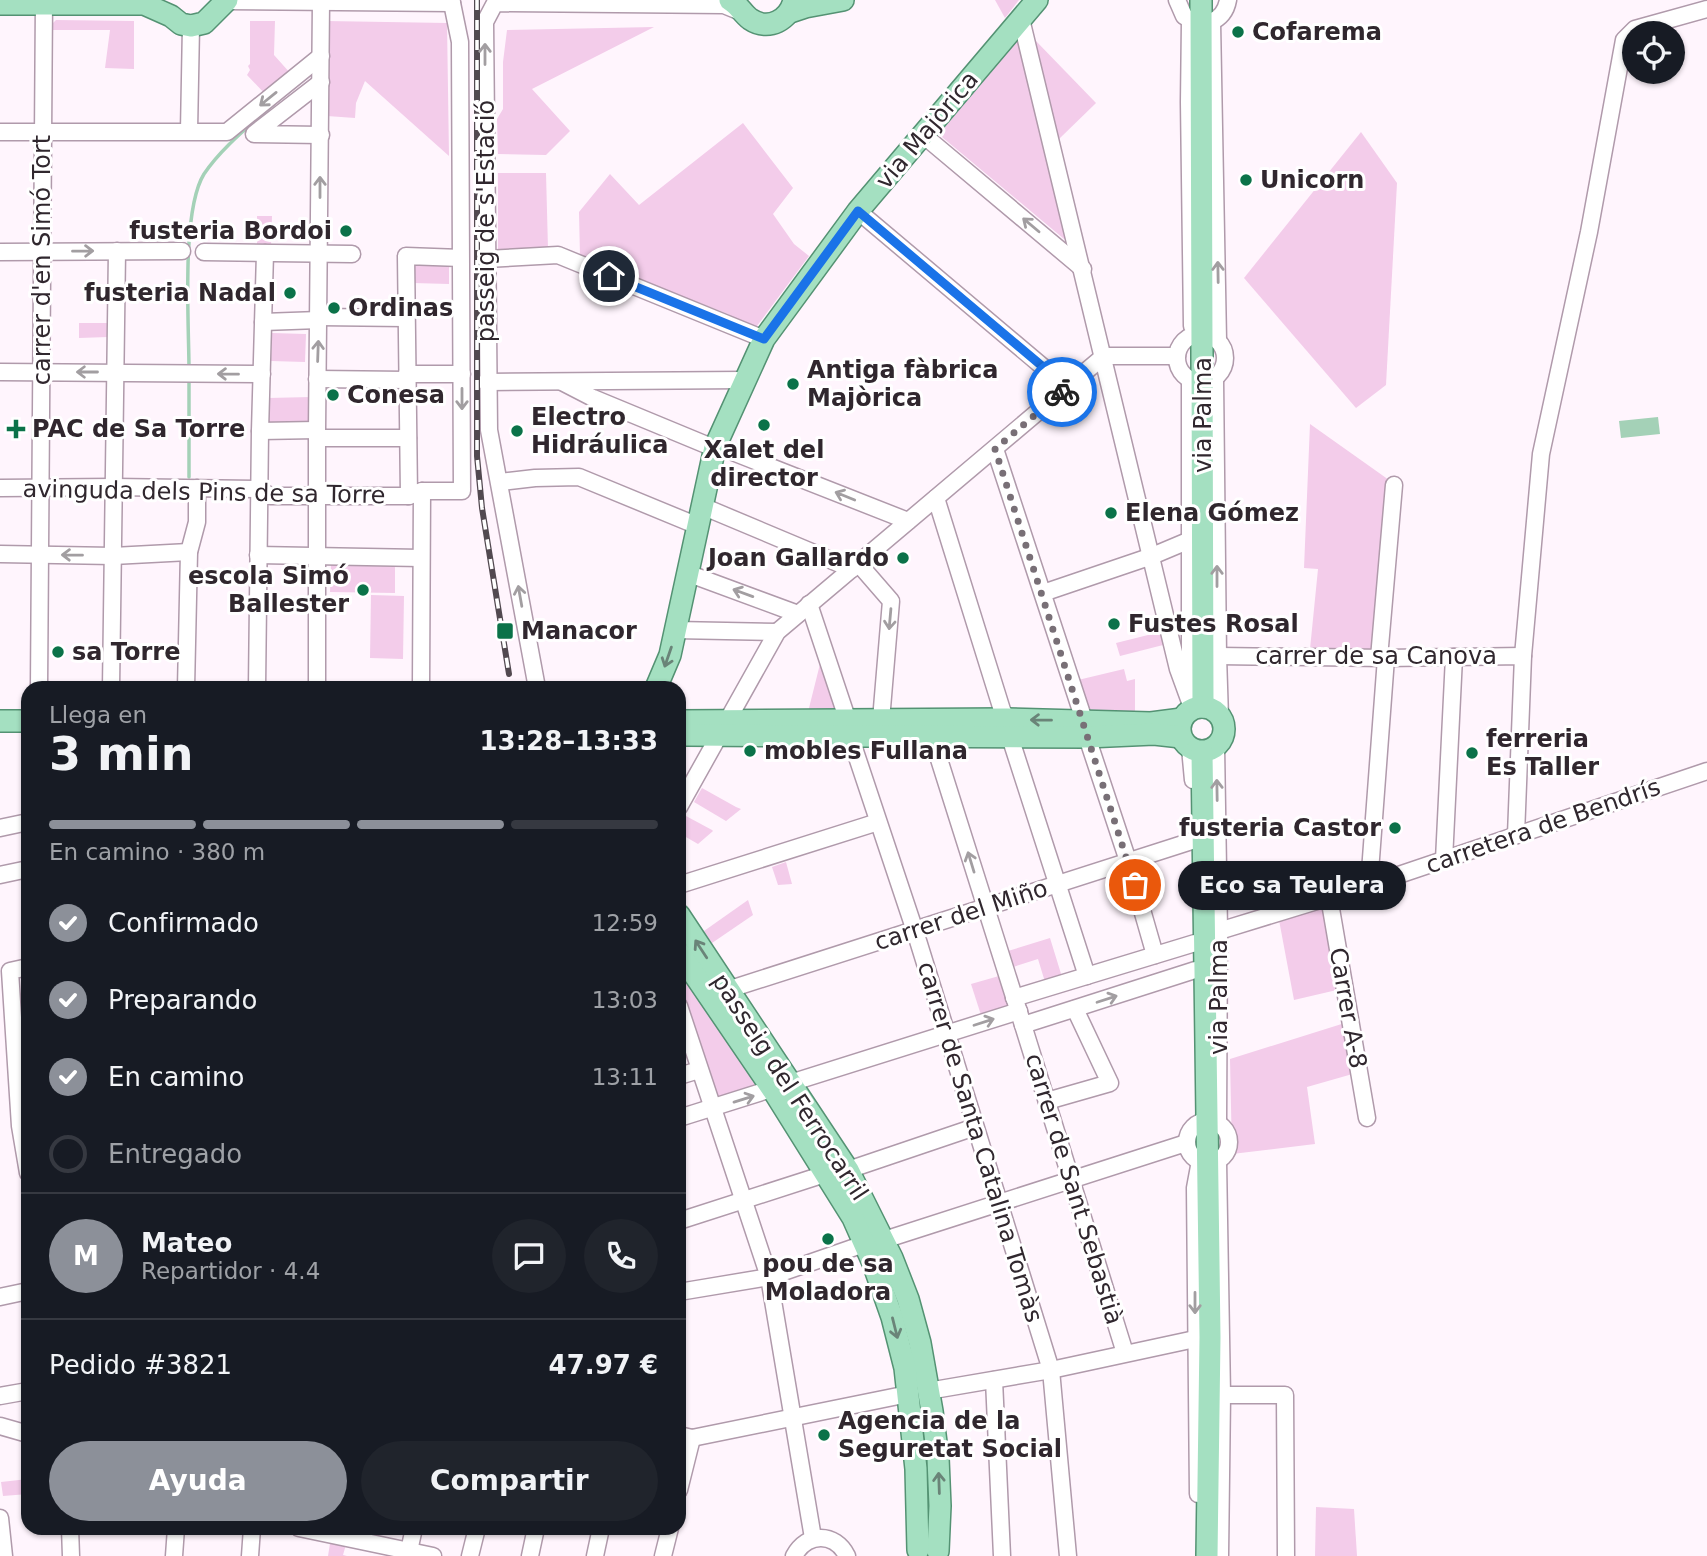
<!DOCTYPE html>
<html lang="es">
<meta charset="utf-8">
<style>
body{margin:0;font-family:"DejaVu Sans",sans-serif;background:#20242c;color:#f1f3f6;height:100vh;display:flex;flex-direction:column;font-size:26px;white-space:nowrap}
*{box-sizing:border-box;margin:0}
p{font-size:23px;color:#9ea1a6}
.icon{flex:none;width:38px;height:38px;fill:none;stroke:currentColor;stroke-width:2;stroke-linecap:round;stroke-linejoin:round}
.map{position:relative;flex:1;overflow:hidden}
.sheet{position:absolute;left:21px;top:681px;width:665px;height:854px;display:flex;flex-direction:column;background:#171b24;border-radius:21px;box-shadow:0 2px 5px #0004}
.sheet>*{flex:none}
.tools{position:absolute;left:1622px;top:21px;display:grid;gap:14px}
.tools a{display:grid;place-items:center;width:63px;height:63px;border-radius:50%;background:#171b24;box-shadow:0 2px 5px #0004;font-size:35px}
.pin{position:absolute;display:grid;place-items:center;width:60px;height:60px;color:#fff;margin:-30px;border:4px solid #fff;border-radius:50%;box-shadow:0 2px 7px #0007}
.courier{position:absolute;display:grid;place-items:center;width:70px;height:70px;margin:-35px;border:5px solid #1a73e8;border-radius:50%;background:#fff;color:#222;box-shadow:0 2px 9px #0007}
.bubble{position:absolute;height:49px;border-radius:24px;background:#171b24;box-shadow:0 2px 5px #0004;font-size:23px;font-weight:600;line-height:49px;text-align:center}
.headline em{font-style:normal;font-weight:600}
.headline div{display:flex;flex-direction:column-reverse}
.headline{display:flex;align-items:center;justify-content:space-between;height:119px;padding:0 28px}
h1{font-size:46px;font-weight:600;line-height:52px}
.bar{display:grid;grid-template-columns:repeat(4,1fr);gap:10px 7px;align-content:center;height:84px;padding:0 28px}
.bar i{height:9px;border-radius:5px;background:#363941}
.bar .on{background:#8c9099}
.bar p{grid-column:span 4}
.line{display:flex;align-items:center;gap:18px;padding:0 28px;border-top:2px solid #363941}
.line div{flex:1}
.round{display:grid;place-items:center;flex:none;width:74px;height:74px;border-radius:37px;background:#20242c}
ol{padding:0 28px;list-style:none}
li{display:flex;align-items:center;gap:21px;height:77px}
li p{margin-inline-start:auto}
li .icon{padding:7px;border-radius:50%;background:#8c9099;color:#fff;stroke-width:4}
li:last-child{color:#9ea1a6}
li i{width:38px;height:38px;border:4px solid #363941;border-radius:50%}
.primary-button{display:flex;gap:14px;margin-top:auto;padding:14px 28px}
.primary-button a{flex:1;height:80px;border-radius:42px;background:#8c9099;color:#fff;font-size:28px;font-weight:600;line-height:80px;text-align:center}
.primary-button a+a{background:#20242c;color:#f1f3f6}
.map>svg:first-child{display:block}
</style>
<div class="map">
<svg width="1707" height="1556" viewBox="0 0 1707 1556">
<rect width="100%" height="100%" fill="#fff5fd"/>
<g fill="#f3ccea">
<polygon points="995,0 1019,0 1005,18"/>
<polygon points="56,20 134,21 134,69 105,68 110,30 52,30 53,23"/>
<polygon points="250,21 275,21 274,55 291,74 266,95 247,75 250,70 248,66 250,64"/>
<polygon points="326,21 447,23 449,156 365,81 356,103 355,118 327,116"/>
<polygon points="654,27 532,89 570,131 546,155 498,154 497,119 503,109 503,62 507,30"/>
<polygon points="1035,40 1096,103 1059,139"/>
<polygon points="1016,41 1021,45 1067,239 1064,239 942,137 941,130"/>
<polygon points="743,123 793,188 773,214 794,244 809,256 757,326 756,331 728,314 580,256 579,212 610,174 639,205"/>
<polygon points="1361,132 1397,183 1386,385 1356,408 1244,278"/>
<polygon points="498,173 546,173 548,249 498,249"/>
<polygon points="257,216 272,216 271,246 257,245"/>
<polygon points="417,263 447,263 449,266 449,284 413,283 413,267"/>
<polygon points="79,323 108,323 108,337 79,338"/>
<polygon points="272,333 306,334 305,362 271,361"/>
<polygon points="311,397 311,424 268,425 268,398"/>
<polygon points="1310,424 1389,480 1373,649 1310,649 1318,569 1304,568"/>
<polygon points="331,565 395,566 395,593 330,592"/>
<polygon points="371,595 404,596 403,659 370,658"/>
<polygon points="1164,631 1167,644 1120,656 1116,643"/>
<polygon points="821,660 837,712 808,712"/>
<polygon points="1124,669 1127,681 1135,679 1135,712 1091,712 1087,709 1078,680"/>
<polygon points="702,788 736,807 741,809 726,821 694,802"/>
<polygon points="686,816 712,830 713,831 698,844 679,833"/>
<polygon points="786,862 792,884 778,885 772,867"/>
<polygon points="748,900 753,915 712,943 704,931"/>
<polygon points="1325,904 1341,989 1294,1000 1279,920"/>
<polygon points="1050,938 1062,977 1045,982 1038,959 1013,967 1008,951"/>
<polygon points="679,966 757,1084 756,1088 722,1101 715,1097 679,985"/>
<polygon points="999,976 1008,1004 1006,1007 981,1015 971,984"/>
<polygon points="1348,1022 1356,1073 1307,1087 1315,1144 1232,1154 1230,1059"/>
<polygon points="28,1479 28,1494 3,1496 1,1482"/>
<polygon points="1316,1507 1354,1509 1357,1556 1315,1556"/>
<polygon points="331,1537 347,1541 343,1555 347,1556 328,1556"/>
</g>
<polygon fill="#a4d1b7" points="1658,417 1660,434 1621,438 1619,421"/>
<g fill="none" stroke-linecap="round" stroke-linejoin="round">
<g stroke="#a4d1b7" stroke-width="3.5">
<path d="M 189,370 C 189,324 181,211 204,174 C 223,146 251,125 276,102"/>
<polyline points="189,477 189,378"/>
</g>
<defs>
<g id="minor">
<path d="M 1177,0 L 1184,16 C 1202,29 1224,23 1228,0"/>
<polyline points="225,1 452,3"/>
<polyline points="452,3 460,42 462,491 422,491 409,496 406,256 461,258"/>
<polyline points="1021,19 1178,669 1190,702"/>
<polyline points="1190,21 1189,102 1192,326"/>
<polyline points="1212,22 1218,340"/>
<polyline points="189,131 191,26"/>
<polyline points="0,132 227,132 321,56"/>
<polyline points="922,134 1083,269"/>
<polyline points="321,135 254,134 321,82"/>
<polyline points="858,211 1068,388"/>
<polyline points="0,252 182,251"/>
<polyline points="204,252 352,254"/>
<polyline points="265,253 260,431 317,430"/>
<polyline points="487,259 558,255 764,339"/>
<polyline points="319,317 406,318"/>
<polyline points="263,322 319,320"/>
<circle cx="1201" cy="358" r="24"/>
<polyline points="0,372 262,374"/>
<polyline points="407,374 462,374"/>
<polyline points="317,379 407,380"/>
<polyline points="1215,379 1218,656 1220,717"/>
<polyline points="486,382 745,380"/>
<polyline points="562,382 593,398 709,446 720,447 908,521"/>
<polyline points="317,438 408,438"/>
<polyline points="995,449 1084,720 1087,737 1128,861 1155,955"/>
<polyline points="500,482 535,478 579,477 698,526"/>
<polyline points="0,488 114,487 259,489 270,496 409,496"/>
<polyline points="936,498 1002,710 1007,719"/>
<polyline points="702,506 852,569"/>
<polyline points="0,554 113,556 189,552"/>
<polyline points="258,555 421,558"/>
<polyline points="858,563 891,601 881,720"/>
<polyline points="687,573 798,614"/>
<polyline points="1043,593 1152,556 1190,540"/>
<polyline points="809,604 848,721"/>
<polyline points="675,630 777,632"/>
<polyline points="1218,656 1386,658 1523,656 1516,835"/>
<polyline points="1523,656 1541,454 1589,232 1624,40 1635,29 1707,9"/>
<polyline points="1379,658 1394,485"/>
<polyline points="39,688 44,0"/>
<polyline points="111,688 117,251"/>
<polyline points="186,688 189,552 197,522 197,488"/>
<polyline points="257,688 260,431"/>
<polyline points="317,688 317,430 321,1"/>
<polyline points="421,688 422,491"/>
<polyline points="537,688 489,430 485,22 495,3 724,5 741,12"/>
<polyline points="1190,690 1190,381"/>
<polyline points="850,736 915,931 1051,1370 1068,1556"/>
<polyline points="932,737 1023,1025 1195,970"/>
<polyline points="1010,737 1087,976"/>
<polyline points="1216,746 1219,931 1218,1123"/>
<polyline points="1190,748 1193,780"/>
<polyline points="679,807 777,632 1104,356 1177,356"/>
<polyline points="0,828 28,822"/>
<polyline points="1444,860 1454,657"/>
<polyline points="0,875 28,869"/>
<polyline points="679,885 878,822"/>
<polyline points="1369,885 1386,658"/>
<polyline points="1329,897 1367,1118"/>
<polyline points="1219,931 1369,885 1707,771"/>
<polyline points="28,967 10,971 20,1126 28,1173"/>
<polyline points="727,990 1195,840"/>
<polyline points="1014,998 1195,943"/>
<polyline points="679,1006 769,1277 813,1538"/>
<polyline points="1023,1025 1125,1353"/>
<polyline points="679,1076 699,1070"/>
<polyline points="1047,1101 1110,1083 1075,1009"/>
<polyline points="679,1118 1019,1011"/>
<circle cx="1208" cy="1142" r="21"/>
<polyline points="1218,1161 1222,1395 1220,1556"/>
<polyline points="848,1170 975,1127"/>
<polyline points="679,1221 825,1174"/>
<polyline points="884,1240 1186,1143"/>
<polyline points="679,1292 769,1277 864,1244"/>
<polyline points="0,1297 28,1291"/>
<polyline points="994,1380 1002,1556"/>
<polyline points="928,1391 1051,1370 1195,1339"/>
<polyline points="1222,1395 1285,1395 1286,1556"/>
<polyline points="0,1396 28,1391"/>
<polyline points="0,1426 28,1434"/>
<polyline points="679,1435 692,1438 908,1394"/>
<polyline points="679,1490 692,1438"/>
<polyline points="1198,1494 1195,1188 1200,1161"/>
<polyline points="0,1518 4,1556"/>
<polyline points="70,1528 71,1556"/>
<polyline points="299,1528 433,1556"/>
<polyline points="409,1551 414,1528"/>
<polyline points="174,1556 176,1528"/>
<polyline points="250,1556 252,1528"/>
<polyline points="470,1556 477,1528"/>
<polyline points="530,1556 536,1528"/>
<polyline points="595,1556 601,1528"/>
<polyline points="663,1556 670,1528"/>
<path d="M 794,1556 C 807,1532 835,1532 847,1556"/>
</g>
<g id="major">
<path d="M 730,0 C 739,5 742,13 750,19 C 769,32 790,19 794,0"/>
<polyline points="1201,0 1203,707"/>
<polyline points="0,4 144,4 171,16 181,24 191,26 204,23 227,0"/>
<polyline points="790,12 805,7 843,0"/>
<polyline points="656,688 670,655 715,447 764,339 858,211 1037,0"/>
<circle cx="1202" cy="729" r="22"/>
<polyline points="0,721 28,721"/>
<polyline points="679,721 1007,719 1151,723 1182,719"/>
<polyline points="685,735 1087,737 1154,734 1181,737"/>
<polyline points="1202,752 1210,1337 1207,1556"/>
<polyline points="679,915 848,1170 892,1258 908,1299 920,1343 932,1411 938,1458 940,1506 938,1551"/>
<polyline points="679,952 773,1090 853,1218 873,1263 892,1317 905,1368 916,1469 918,1550"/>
</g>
</defs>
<use href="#minor" stroke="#b09aab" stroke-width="19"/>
<use href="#major" stroke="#549273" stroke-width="24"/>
<use href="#minor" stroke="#fff" stroke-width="16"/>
<use href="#major" stroke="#a4e0c1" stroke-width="21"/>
<defs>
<polyline id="rail" points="477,0 477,456 482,508 509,674"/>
</defs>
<use href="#rail" stroke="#524950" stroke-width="6"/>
<use href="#rail" stroke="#fff" stroke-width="3.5" stroke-dasharray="10" stroke-linecap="butt"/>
</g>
<defs><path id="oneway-shaft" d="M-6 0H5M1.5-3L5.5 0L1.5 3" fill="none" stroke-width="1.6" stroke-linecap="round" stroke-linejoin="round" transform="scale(1.75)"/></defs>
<g stroke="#a29ea1">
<use href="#oneway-shaft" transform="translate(485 54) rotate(-90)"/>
<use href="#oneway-shaft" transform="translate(268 99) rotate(141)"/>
<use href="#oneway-shaft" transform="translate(320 187) rotate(-90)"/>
<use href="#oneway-shaft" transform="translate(1031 225) rotate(-140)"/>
<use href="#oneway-shaft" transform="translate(83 251) rotate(-1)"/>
<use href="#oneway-shaft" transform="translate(1218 272) rotate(-91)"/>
<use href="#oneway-shaft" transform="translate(318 351) rotate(-88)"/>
<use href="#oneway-shaft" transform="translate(87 372) rotate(180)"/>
<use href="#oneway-shaft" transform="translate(228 374) rotate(-179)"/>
<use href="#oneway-shaft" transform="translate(462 399) rotate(90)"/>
<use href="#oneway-shaft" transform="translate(845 496) rotate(-158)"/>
<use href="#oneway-shaft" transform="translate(72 555) rotate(-179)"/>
<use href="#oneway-shaft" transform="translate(1217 576) rotate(-90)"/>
<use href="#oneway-shaft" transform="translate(743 593) rotate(-160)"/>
<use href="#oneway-shaft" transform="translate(520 596) rotate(-100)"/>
<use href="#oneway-shaft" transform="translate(890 619) rotate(95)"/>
<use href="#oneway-shaft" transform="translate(1217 790) rotate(-91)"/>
<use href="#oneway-shaft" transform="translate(971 862) rotate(-107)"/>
<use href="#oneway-shaft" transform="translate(1107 999) rotate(-18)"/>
<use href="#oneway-shaft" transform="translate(984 1022) rotate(-18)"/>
<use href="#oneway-shaft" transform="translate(744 1099) rotate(-17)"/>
<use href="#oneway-shaft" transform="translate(1195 1303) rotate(90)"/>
</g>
<g stroke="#6a8478">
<use href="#oneway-shaft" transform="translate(668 657) rotate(109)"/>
<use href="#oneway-shaft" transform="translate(1041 720) rotate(-179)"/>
<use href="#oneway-shaft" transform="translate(701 949) rotate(-123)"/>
<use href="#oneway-shaft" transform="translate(895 1328) rotate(76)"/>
<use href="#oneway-shaft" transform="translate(939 1483) rotate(-92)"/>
</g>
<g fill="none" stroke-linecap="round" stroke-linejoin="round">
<polyline stroke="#786f76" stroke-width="7" stroke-dasharray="0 12.6" points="1062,392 995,449 1135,885"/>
<polyline stroke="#1a73e8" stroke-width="9" points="609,276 764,339 858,211 1068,388 1062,392"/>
</g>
<g fill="#0b7249" stroke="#fff" stroke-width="2.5">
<circle cx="1238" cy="32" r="7"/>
<circle cx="1246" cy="180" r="7"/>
<circle cx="346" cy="231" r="7"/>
<circle cx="290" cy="293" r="7"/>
<circle cx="334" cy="308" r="7"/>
<circle cx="793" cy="384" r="7"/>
<circle cx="333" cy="395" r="7"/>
<circle cx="764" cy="425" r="7"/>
<path d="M12.5 418.5h7v7h7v7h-7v7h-7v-7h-7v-7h7z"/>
<circle cx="517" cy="431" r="7"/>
<circle cx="1111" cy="513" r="7"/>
<circle cx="903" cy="558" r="7"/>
<circle cx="363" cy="590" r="7"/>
<circle cx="1114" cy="624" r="7"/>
<rect x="496" y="622" width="18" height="18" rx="3.5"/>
<circle cx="58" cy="652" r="7"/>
<circle cx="750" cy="751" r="7"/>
<circle cx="1472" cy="753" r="7"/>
<circle cx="1395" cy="828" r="7"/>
<circle cx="828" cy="1239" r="7"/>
<circle cx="824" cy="1435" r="7"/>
</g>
<g text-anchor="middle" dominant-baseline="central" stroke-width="6" stroke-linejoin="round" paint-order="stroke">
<g font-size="24" font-weight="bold" fill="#30272e" stroke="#fff" text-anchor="start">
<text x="1252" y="32">Cofarema</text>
<text x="1260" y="180">Unicorn</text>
<text x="332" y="231" text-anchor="end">fusteria Bordoi</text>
<text x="276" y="293" text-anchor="end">fusteria Nadal</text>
<text x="348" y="308">Ordinas</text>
<text x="807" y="370">Antiga fàbrica<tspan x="807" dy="28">Majòrica</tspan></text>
<text x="347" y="395">Conesa</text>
<text x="531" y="417">Electro<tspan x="531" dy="28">Hidráulica</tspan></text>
<text x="32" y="429">PAC de Sa Torre</text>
<text x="764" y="450" text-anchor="middle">Xalet del<tspan x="764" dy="28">director</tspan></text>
<text x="1125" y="513">Elena Gómez</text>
<text x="889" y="558" text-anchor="end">Joan Gallardo</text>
<text x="349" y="576" text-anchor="end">escola Simó<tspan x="349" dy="28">Ballester</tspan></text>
<text x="1128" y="624">Fustes Rosal</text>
<text x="521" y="631">Manacor</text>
<text x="72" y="652">sa Torre</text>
<text x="1486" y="739">ferreria<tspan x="1486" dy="28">Es Taller</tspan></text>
<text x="764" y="751">mobles Fullana</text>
<text x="1381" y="828" text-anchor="end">fusteria Castor</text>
<text x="828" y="1264" text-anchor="middle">pou de sa<tspan x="828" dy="28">Moladora</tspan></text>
<text x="838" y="1421">Agencia de la<tspan x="838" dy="28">Seguretat Social</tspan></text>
</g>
<g font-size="24" fill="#30272e" stroke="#fff">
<text transform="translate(927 130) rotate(-50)">via Majòrica</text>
<text transform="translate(486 221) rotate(-90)">passeig de s'Estació</text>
<text transform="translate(42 260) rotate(-90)">carrer d'en Simó Tort</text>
<text transform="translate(1203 415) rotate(-90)">via Palma</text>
<text transform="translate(204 492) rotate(1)">avinguda dels Pins de sa Torre</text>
<text x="1376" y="656">carrer de sa Canova</text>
<text transform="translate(1543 826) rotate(-19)">carretera de Bendrís</text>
<text transform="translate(961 915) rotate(-18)">carrer del Miño</text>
<text transform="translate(1219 997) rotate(-90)">via Palma</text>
<text transform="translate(1348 1008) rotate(80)">Carrer A-8</text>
<text transform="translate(790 1087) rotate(57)">passeig del Ferrocarril</text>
<text transform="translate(980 1142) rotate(73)">carrer de Santa Catalina Tomàs</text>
<text transform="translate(1074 1189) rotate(73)">carrer de Sant Sebastià</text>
</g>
</g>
</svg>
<div class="tools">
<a><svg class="icon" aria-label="locate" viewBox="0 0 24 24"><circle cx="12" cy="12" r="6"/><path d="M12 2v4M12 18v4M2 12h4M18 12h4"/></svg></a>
</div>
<div class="pin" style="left:1135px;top:885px;background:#ea580c"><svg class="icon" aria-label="bag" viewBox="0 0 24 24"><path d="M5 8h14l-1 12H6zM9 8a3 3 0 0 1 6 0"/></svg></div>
<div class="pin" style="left:609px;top:276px;background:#1f2937"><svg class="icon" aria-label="home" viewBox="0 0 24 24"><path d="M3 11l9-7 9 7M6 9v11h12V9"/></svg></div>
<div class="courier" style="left:1062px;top:392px"><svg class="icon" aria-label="bike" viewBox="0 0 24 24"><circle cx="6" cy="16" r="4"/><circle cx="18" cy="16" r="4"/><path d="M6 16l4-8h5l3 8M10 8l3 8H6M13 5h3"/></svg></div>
<div class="bubble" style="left:1178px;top:861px;width:228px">Eco sa Teulera</div>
<section class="sheet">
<div class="headline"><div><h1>3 min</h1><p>Llega en</p></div><em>13:28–13:33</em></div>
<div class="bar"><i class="on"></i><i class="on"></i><i class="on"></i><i></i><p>En camino · 380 m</p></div>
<ol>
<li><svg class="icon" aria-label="check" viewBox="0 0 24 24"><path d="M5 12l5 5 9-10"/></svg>Confirmado<p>12:59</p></li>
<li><svg class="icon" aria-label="check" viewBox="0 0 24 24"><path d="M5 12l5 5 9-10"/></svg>Preparando<p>13:03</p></li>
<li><svg class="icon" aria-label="check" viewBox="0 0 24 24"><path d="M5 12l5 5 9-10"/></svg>En camino<p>13:11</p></li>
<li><i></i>Entregado</li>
</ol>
<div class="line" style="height:126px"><b class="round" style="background:#8c9099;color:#fff">M</b><div><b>Mateo</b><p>Repartidor · 4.4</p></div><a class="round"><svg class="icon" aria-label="chat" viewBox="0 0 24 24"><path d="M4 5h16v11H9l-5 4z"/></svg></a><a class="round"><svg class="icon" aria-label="phone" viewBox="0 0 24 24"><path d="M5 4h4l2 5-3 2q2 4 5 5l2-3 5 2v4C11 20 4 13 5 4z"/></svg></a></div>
<div class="line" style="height:91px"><div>Pedido #3821</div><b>47.97 €</b></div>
<div class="primary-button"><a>Ayuda</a><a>Compartir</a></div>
</section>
</div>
